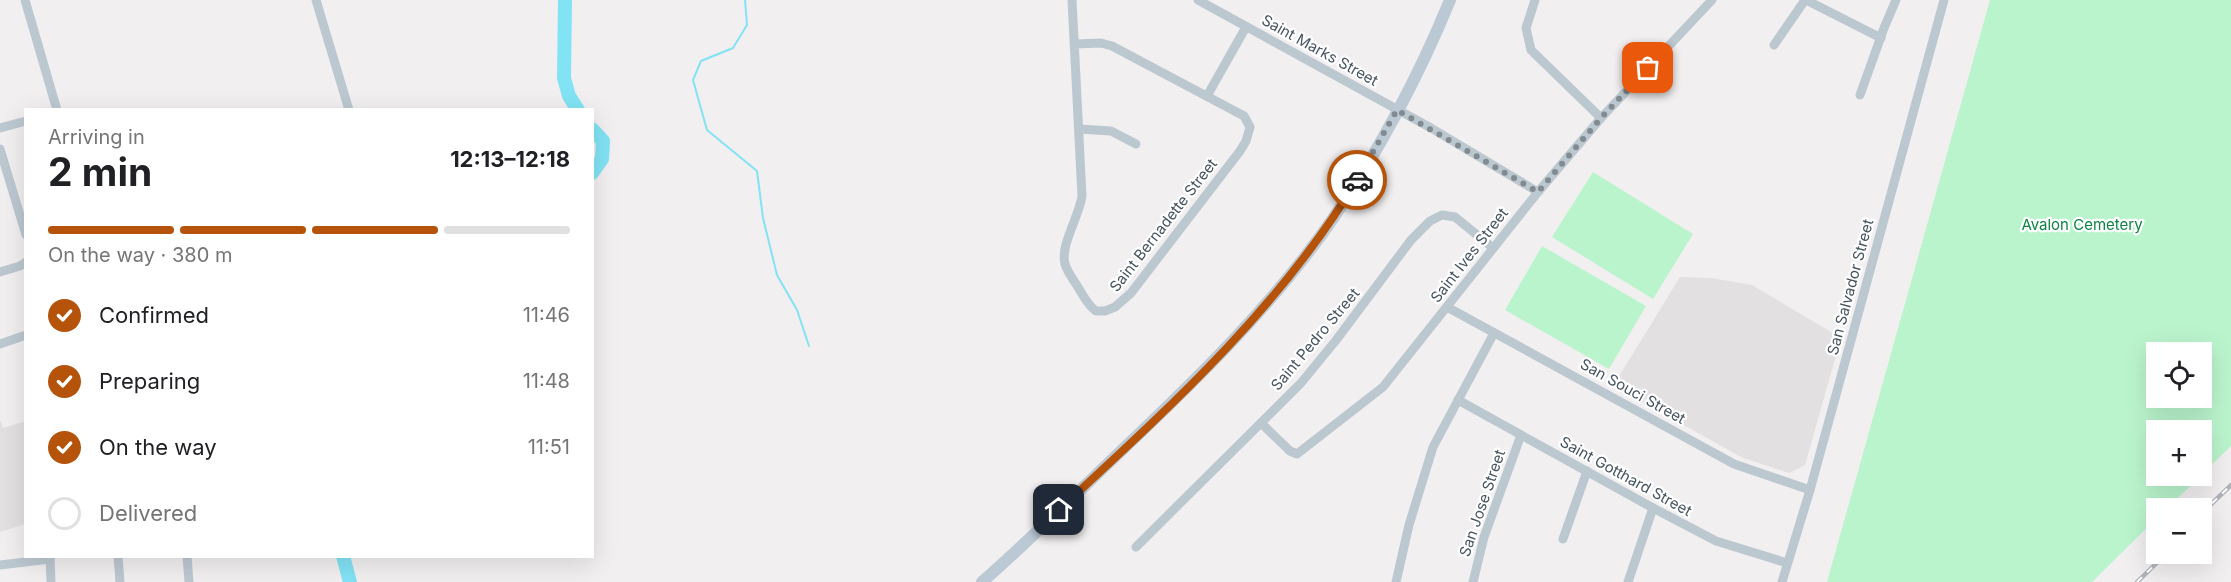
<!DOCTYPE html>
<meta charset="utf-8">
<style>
body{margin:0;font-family:Inter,sans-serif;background:#f2f2f2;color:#202124;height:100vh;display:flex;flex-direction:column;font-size:22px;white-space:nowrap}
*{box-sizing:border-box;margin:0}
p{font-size:20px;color:#757577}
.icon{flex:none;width:33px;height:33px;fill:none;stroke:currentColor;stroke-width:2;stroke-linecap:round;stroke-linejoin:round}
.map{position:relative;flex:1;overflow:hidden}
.side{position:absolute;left:24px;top:108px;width:570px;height:450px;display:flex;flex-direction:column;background:#fff;border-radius:0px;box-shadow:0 6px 24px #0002}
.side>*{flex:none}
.controls{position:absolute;left:2146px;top:342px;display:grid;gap:12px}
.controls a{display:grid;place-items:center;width:66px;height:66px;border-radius:0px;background:#fff;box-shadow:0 6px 24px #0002;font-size:30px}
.pin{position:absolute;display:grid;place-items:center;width:51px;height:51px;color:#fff;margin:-26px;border-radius:12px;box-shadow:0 3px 9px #0006}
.courier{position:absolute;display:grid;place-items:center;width:60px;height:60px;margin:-30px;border:4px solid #b45309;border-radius:50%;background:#fff;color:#222;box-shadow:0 2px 8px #0007}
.summary em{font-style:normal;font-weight:700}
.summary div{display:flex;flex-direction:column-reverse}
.summary{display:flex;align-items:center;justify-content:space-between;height:102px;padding:0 24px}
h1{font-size:39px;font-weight:700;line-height:45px}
.bar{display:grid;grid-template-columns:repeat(4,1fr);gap:9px 6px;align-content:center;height:72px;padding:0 24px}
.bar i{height:8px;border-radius:4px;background:#e0e0e0}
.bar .active{background:#b45309}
.bar p{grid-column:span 4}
ol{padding:0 24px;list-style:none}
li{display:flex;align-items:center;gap:18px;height:66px}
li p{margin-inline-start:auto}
li .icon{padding:6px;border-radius:50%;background:#b45309;color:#fff;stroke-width:4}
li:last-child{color:#757577}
li i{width:33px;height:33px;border:3px solid #e0e0e0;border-radius:50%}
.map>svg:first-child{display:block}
</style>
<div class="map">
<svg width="2231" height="582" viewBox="0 0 2231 582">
<rect width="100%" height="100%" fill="#f2eff0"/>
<g fill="#e3e0e2">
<polygon points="1680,277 1711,278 1752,285 1841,338 1805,465 1789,473 1743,458 1613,386"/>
<polygon points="0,420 3,428 26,421 25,524 0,532"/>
</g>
<g fill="#baf4cd" fill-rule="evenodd">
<path d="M 1990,0 L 2231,0 L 2231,446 L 2202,474 L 2202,430 L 2157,430 L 2157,476 L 2201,476 L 2167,508 L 2157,508 L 2157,518 L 2092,582 L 1827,582 ZM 2202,352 L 2202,398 L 2157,398 L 2157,352 Z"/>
<polygon points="1593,172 1693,234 1653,299 1552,237"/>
<polygon points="1542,246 1646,306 1609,369 1505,310"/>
</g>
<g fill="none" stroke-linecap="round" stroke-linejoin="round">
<polyline stroke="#82e3f5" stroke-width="2" points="745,0 747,25 733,48 701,61 693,80 707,130 757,171 763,218 777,275 797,310 809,346"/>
<g stroke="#82e3f5" stroke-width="14">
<polyline points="565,0 564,78 569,96 578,110"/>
<polyline points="592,129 603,141 602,159 592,173"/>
<polyline points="343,556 350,582"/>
</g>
<g stroke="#bcc8d0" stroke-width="9">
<polyline points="25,0 57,110"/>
<polyline points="316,0 349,110"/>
<path d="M 1072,0 L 1082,196 C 1079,217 1060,245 1065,264 C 1067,271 1072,278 1076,284 C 1082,293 1087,305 1096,311 L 1105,311 L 1115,307 L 1131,293 L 1240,151 L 1246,141 L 1250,127 L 1244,116 L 1112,46 L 1101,43 L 1075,44"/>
<polyline points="1198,0 1431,128 1538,192"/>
<polyline points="1535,0 1526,28 1531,50 1601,118"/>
<polyline points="1806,0 1881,38"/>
<polyline points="1774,45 1805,0"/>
<polyline points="1860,95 1884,28 1896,0"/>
<polyline points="1207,96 1246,27"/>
<polyline points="0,128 26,121"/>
<polyline points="1079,129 1111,131 1136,144"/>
<polyline points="0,149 26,235"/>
<polyline points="0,272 20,266 26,262"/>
<polyline points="1447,307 1734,464 1810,490"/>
<polyline points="0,344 26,335"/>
<polyline points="1458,400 1653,508 1716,541 1787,563"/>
<polyline points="1261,423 1290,451 1297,454 1383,387 1538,192 1601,118 1712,0"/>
<polyline points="1563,539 1587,471"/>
<polyline points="1136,547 1301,383 1337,339 1411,240 1430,221 1442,215 1455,217 1493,248"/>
<polyline points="50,556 51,582"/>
<polyline points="118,556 120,582"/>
<polyline points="187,556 189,582"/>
<polyline points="0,565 50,559"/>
<polyline points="1396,582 1409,525 1433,447 1494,333"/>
<polyline points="1473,582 1484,537 1521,435"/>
<polyline points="1628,582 1653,508"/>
<polyline points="1782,582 1810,490 1944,0"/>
</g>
<path stroke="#bbc9d5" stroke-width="12" d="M 982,582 C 1030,540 1075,495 1121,451 C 1197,379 1272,306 1332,220 C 1378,152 1419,76 1450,0"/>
<defs>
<g id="rail">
<polyline points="2202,513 2231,485"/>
<polyline points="2137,582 2166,554"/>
</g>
</defs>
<use href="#rail" stroke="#b1b5bb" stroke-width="4.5"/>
<use href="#rail" stroke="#fff" stroke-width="2" stroke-dasharray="7" stroke-linecap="butt"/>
</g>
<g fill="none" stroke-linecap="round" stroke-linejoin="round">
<polyline stroke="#828a92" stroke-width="6" stroke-dasharray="0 10.8" points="1357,180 1397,110 1538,192 1601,118 1648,68"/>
<path stroke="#b45309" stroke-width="8" d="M 1059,510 C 1168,409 1280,308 1357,180"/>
</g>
<g text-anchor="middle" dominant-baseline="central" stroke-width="4.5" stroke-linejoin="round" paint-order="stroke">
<g font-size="15" fill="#45545f" stroke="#fff">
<text transform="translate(1320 50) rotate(29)">Saint Marks Street</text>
<text transform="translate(1163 225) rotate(-52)">Saint Bernadette Street</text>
<text transform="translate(1469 255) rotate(-52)">Saint Ives Street</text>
<text transform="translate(1850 287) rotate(-75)">San Salvador Street</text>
<text transform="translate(1315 339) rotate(-50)">Saint Pedro Street</text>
<text transform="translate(1633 391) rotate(29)">San Souci Street</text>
<text transform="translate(1626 476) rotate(29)">Saint Gotthard Street</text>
<text transform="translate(1482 503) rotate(-71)">San Jose Street</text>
</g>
<g font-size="15" fill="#0d8442" stroke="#fff">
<text x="2082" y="224">Avalon Cemetery</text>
</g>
</g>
</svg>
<div class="controls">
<a><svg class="icon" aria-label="locate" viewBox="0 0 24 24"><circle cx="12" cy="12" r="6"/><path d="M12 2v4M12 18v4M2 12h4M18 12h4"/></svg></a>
<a>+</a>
<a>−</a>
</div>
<div class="pin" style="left:1648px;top:68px;background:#ea580c"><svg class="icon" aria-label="bag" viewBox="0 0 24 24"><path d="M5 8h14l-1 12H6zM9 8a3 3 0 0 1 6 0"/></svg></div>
<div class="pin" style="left:1059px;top:510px;background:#1f2937"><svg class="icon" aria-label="home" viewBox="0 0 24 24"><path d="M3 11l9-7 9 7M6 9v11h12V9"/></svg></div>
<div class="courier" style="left:1357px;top:180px"><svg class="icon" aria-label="car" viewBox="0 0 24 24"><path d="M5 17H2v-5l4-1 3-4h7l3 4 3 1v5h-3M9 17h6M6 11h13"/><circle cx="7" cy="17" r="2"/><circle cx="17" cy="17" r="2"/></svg></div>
<section class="side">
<div class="summary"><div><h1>2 min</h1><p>Arriving in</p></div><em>12:13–12:18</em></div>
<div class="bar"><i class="active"></i><i class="active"></i><i class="active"></i><i></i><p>On the way · 380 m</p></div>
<ol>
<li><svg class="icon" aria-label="check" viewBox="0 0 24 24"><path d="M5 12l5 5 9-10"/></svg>Confirmed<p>11:46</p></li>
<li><svg class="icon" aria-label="check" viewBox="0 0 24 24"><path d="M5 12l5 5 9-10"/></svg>Preparing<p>11:48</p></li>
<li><svg class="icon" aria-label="check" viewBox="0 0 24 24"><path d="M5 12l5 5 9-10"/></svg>On the way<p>11:51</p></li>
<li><i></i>Delivered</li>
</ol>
</section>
</div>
